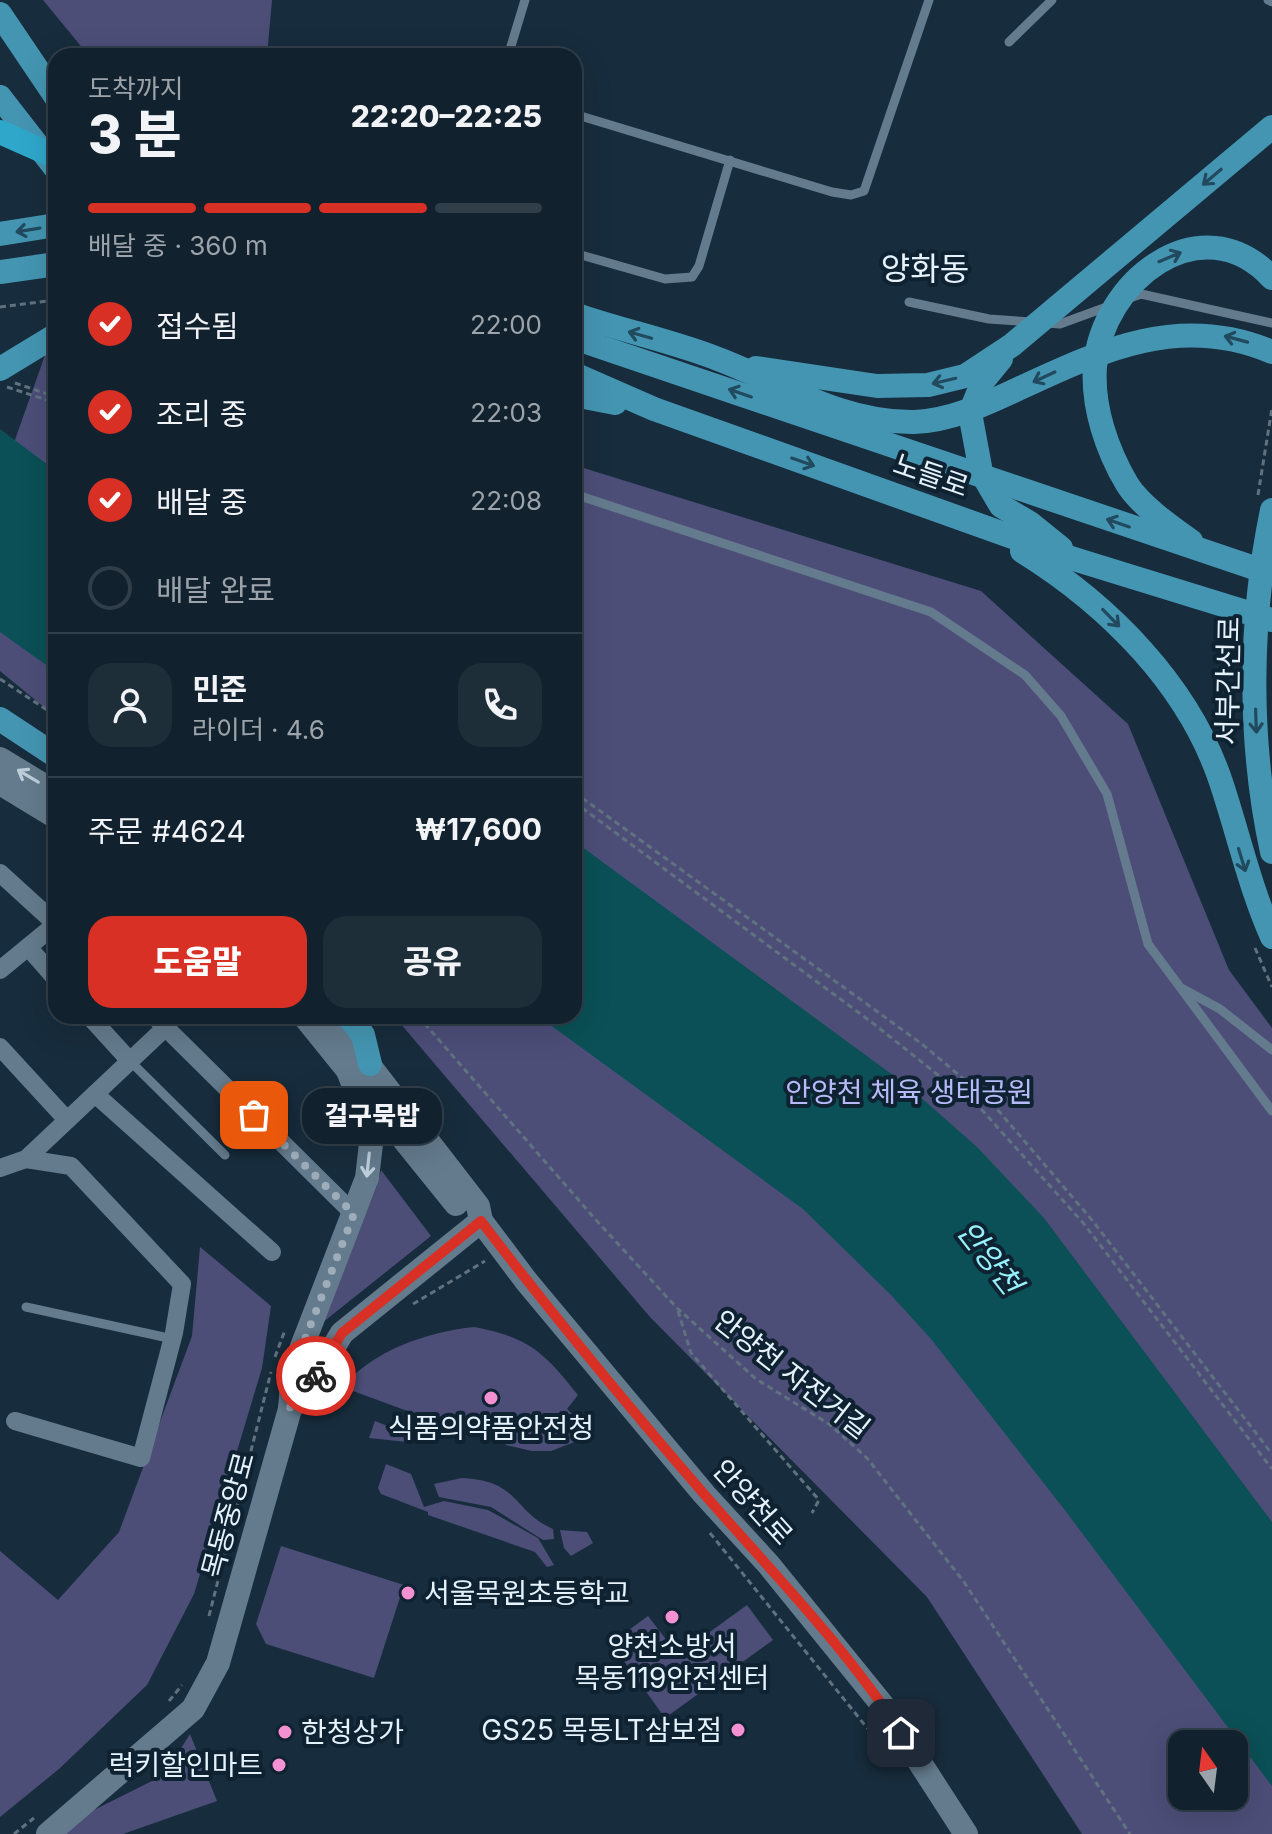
<!DOCTYPE html>
<html lang="ko">
<meta charset="utf-8">
<style>
body{margin:0;font-family:Inter,"Noto Sans KR",sans-serif;background:#1e2e39;color:#f1f3f6;height:100vh;display:flex;flex-direction:column;font-size:30px;white-space:nowrap}
*{box-sizing:border-box;margin:0}
p{font-size:26px;color:#9ca3aa}
.icon{flex:none;width:44px;height:44px;fill:none;stroke:currentColor;stroke-width:2;stroke-linecap:round;stroke-linejoin:round}
.map{position:relative;flex:1;overflow:hidden}
.sheet{position:absolute;left:48px;top:48px;width:534px;height:976px;display:flex;flex-direction:column;background:#11212d;border-radius:24px;box-shadow:0 8px 32px #0002,0 0 0 2px #303e49}
.sheet>*{flex:none}
.needle{width:52px;rotate:346deg}
.tools{position:absolute;left:1168px;top:1730px;display:grid;gap:16px}
.tools a{display:grid;place-items:center;width:80px;height:80px;border-radius:16px;background:#11212d;box-shadow:0 8px 32px #0002,0 0 0 2px #303e49;font-size:40px}
.pin{position:absolute;display:grid;place-items:center;width:68px;height:68px;color:#fff;margin:-34px;border-radius:16px;box-shadow:0 4px 12px #0006}
.courier{position:absolute;display:grid;place-items:center;width:80px;height:80px;margin:-40px;border:6px solid #d93025;border-radius:50%;background:#fff;color:#222;box-shadow:0 2px 10px #0007}
.bubble{position:absolute;height:56px;border-radius:24px;background:#11212d;box-shadow:0 8px 32px #0002,0 0 0 2px #303e49;font-size:26px;font-weight:800;line-height:56px;text-align:center}
.overview em{font-style:normal;font-weight:800}
.overview div{display:flex;flex-direction:column-reverse}
.overview{display:flex;align-items:center;justify-content:space-between;height:136px;padding:0 40px}
h1{font-size:52px;font-weight:800;line-height:60px}
.bar{display:grid;grid-template-columns:repeat(4,1fr);gap:12px 8px;align-content:center;height:96px;padding:0 40px}
.bar i{height:10px;border-radius:6px;background:#303e49}
.bar .selected{background:#d93025}
.bar p{grid-column:span 4}
.line{display:flex;align-items:center;gap:20px;padding:0 40px;border-top:2px solid #303e49}
.line div{flex:1}
.round{display:grid;place-items:center;flex:none;width:84px;height:84px;border-radius:24px;background:#1e2e39}
ol{padding:0 40px;list-style:none}
li{display:flex;align-items:center;gap:24px;height:88px}
li p{margin-inline-start:auto}
li .icon{padding:8px;border-radius:50%;background:#d93025;color:#fff;stroke-width:4}
li:last-child{color:#9ca3aa}
li i{width:44px;height:44px;border:4px solid #303e49;border-radius:50%}
.primary-button{display:flex;gap:16px;margin-top:auto;padding:16px 40px}
.primary-button a{flex:1;height:92px;border-radius:24px;background:#d93025;color:#fff;font-size:32px;font-weight:800;line-height:92px;text-align:center}
.primary-button a+a{background:#1e2e39;color:#f1f3f6}
.map>svg:first-child{display:block}
</style>
<div class="map">
<svg width="1272" height="1834" viewBox="0 0 1272 1834">
<rect width="100%" height="100%" fill="#172c3c"/>
<g fill="#4c4e78" fill-rule="evenodd">
<polygon points="43,0 272,0 267,56 89,56"/>
<polygon points="55,327 56,327 56,717 0,671 0,482"/>
<path d="M 574,465 L 981,591 L 1128,724 L 1229,970 L 1272,1028 L 1272,1834 L 1082,1834 L 927,1597 L 650,1317 L 394,1016 L 574,1016 ZM 1182,1744 L 1234,1744 L 1234,1796 L 1182,1796 Z"/>
<polygon points="381,1170 431,1236 322,1323 377,1186"/>
<polygon points="200,1247 271,1306 262,1368 194,1594 147,1685 59,1769 0,1817 0,1551 58,1600 119,1532 192,1336"/>
<path d="M 474,1327 C 528,1337 544,1352 578,1395 L 567,1409 L 572,1414 L 568,1423 L 577,1441 L 551,1451 L 532,1451 L 506,1445 L 497,1434 L 441,1416 L 432,1420 L 342,1387 C 374,1350 427,1332 474,1327 Z"/>
<polygon points="375,1421 398,1430 407,1442 369,1438"/>
<polygon points="386,1464 411,1474 424,1507 444,1501 488,1510 538,1538 554,1565 547,1567 535,1552 428,1515 428,1512 381,1494 378,1488"/>
<path d="M 462,1478 C 521,1481 512,1511 553,1529 L 554,1539 L 543,1540 L 491,1507 L 439,1497 L 434,1484 Z"/>
<polygon points="560,1530 587,1532 593,1543 571,1556 564,1548"/>
<polygon points="281,1546 404,1585 374,1678 266,1644 256,1624"/>
<polygon points="747,1605 773,1640 665,1718 611,1643 648,1616 678,1655"/>
<polygon points="190,1734 217,1801 123,1834 58,1834 86,1814 164,1775"/>
</g>
<g fill="#0a5056">
<polygon points="0,429 56,471 56,672 0,632"/>
<polygon points="574,841 909,1087 977,1147 1044,1218 1272,1522 1272,1786 1064,1509 931,1339 891,1295 803,1209 538,1016 574,1016"/>
</g>
<g fill="none" stroke-linecap="round" stroke-linejoin="round">
<g stroke="#607280" stroke-width="3" stroke-dasharray="6 4" stroke-linecap="butt">
<polyline points="0,307 56,300"/>
<polyline points="15,383 56,397"/>
<polyline points="7,387 56,403"/>
<polyline points="1258,495 1272,408"/>
<polyline points="0,679 56,716"/>
<polyline points="574,792 922,1044 991,1102 1092,1220 1272,1454"/>
<polyline points="574,802 874,1024 982,1110 1084,1224 1272,1469"/>
<polyline points="1255,948 1272,987"/>
<polyline points="418,1016 596,1220 677,1308 756,1379 829,1424 867,1458 964,1582 1130,1834"/>
<polyline points="413,1304 485,1261"/>
<polyline points="678,1311 691,1353 819,1500 812,1513"/>
<polyline points="275,1357 285,1330"/>
<polyline points="710,1533 889,1755"/>
<polyline points="209,1616 271,1372"/>
<polyline points="169,1701 182,1685"/>
<polyline points="14,1834 34,1818"/>
</g>
<g stroke="#647b8d" stroke-width="9">
<polyline points="1268,0 1272,2"/>
<polyline points="1009,42 1052,0"/>
<polyline points="508,56 525,0"/>
<polyline points="574,114 832,192 851,195 864,191 929,0"/>
<polyline points="574,253 665,279 692,277 699,266 730,160"/>
<polyline points="1130,298 1141,294 1272,323"/>
<polyline points="909,302 989,319 1031,322"/>
<polyline points="1046,323 1060,324 1112,305"/>
<polyline points="574,494 931,612 1025,675 1061,716 1107,794 1148,944 1272,1111"/>
<polyline points="1183,989 1220,1009 1272,1050"/>
<polyline points="130,1061 225,1155"/>
<polyline points="26,1307 173,1339"/>
</g>
<g stroke="#647b8d" stroke-width="18">
<polyline points="0,873 56,924 0,970"/>
<polyline points="28,947 56,979"/>
<polyline points="89,1016 130,1061"/>
<polyline points="154,1016 354,1214"/>
<polyline points="0,1047 67,1120"/>
<polyline points="95,1094 272,1252"/>
<polyline points="26,1159 166,1027"/>
<polyline points="0,1168 26,1159 71,1166 182,1284 174,1333 141,1458 15,1421"/>
</g>
<g stroke="#647b8d" stroke-width="24">
<polyline points="0,759 56,793"/>
<polyline points="0,783 56,817"/>
<polyline points="304,1016 456,1204"/>
<polyline points="331,1016 478,1206 481,1221 527,1282 704,1494 769,1565 884,1707 966,1834"/>
<polyline points="290,1409 293,1370 367,1178 371,1144 361,1104 345,1063"/>
<polyline points="48,1834 193,1709 218,1663 290,1409 318,1373 342,1333 481,1221"/>
</g>
<g stroke="#4495b2" stroke-width="24">
<polyline points="0,14 56,97"/>
<polyline points="0,97 56,169"/>
<polyline points="0,234 56,225"/>
<polyline points="0,272 56,264"/>
<path d="M 574,314 C 620,330 668,340 713,357 C 780,382 840,423 914,422 C 950,421 986,404 1018,389 C 1102,350 1180,313 1272,352"/>
<polyline points="574,338 1272,574"/>
<polyline points="1001,359 983,381 970,413 981,472 1001,506 1030,523 1061,548"/>
<polyline points="756,368 877,386 928,385 965,376 1012,345 1272,127"/>
<polyline points="0,369 56,335"/>
<polyline points="574,374 654,409 1074,559 1272,620"/>
<polyline points="574,395 615,403"/>
<path d="M 1272,510 C 1249,621 1248,741 1272,852"/>
<path d="M 1191,541 C 1171,527 1140,505 1127,484 C 1107,450 1092,407 1095,367 C 1101,282 1201,202 1272,278"/>
<path d="M 1022,551 C 1109,605 1190,686 1222,785 C 1239,837 1250,887 1272,937"/>
<polyline points="0,719 56,756"/>
<polyline points="348,1016 363,1035 370,1064"/>
</g>
<polyline stroke="#2fa7cb" stroke-width="24" points="0,132 56,157"/>
</g>
<defs><path id="oneway-shaft" d="M-6 0H5M1.5-3L5.5 0L1.5 3" fill="none" stroke-width="1.6" stroke-linecap="round" stroke-linejoin="round" transform="scale(2)"/></defs>
<g stroke="#214a5e">
<use href="#oneway-shaft" transform="translate(1212 177) rotate(140)"/>
<use href="#oneway-shaft" transform="translate(28 230) rotate(171)"/>
<use href="#oneway-shaft" transform="translate(1170 257) rotate(-23)"/>
<use href="#oneway-shaft" transform="translate(640 335) rotate(-164)"/>
<use href="#oneway-shaft" transform="translate(1236 339) rotate(-165)"/>
<use href="#oneway-shaft" transform="translate(1044 377) rotate(155)"/>
<use href="#oneway-shaft" transform="translate(944 381) rotate(167)"/>
<use href="#oneway-shaft" transform="translate(740 393) rotate(-161)"/>
<use href="#oneway-shaft" transform="translate(803 462) rotate(19)"/>
<use href="#oneway-shaft" transform="translate(1118 523) rotate(-161)"/>
<use href="#oneway-shaft" transform="translate(1111 618) rotate(46)"/>
<use href="#oneway-shaft" transform="translate(1256 721) rotate(88)"/>
<use href="#oneway-shaft" transform="translate(1242 860) rotate(73)"/>
</g>
<g stroke="#becedb">
<use href="#oneway-shaft" transform="translate(28 776) rotate(-149)"/>
<use href="#oneway-shaft" transform="translate(368 1165) rotate(96)"/>
</g>
<g fill="none" stroke-linecap="round" stroke-linejoin="round">
<polyline stroke="#9dadb9" stroke-width="8" stroke-dasharray="0 14.4" points="254,1115 354,1214 293,1370 290,1409 316,1376"/>
<path stroke="#d93025" stroke-width="10" d="M 316,1376 L 342,1333 L 481,1221 C 552,1314 627,1405 704,1494 C 771,1571 845,1646 901,1733"/>
</g>
<g fill="#f491d3" stroke="#0e2231" stroke-width="3">
<circle cx="491" cy="1398" r="8"/>
<circle cx="408" cy="1593" r="8"/>
<circle cx="672" cy="1617" r="8"/>
<circle cx="738" cy="1730" r="8"/>
<circle cx="285" cy="1732" r="8"/>
<circle cx="279" cy="1765" r="8"/>
</g>
<g text-anchor="middle" dominant-baseline="central" stroke-width="8" stroke-linejoin="round" paint-order="stroke">
<g font-size="28" fill="#e5f2fc" stroke="#0e2231">
<text transform="translate(931 475) rotate(19)">노들로</text>
<text transform="translate(1228 681) rotate(-89)">서부간선로</text>
<text transform="translate(792 1374) rotate(38)">안양천 자전거길</text>
<text transform="translate(753 1502) rotate(48)">안양천로</text>
<text transform="translate(228 1515) rotate(-75)">목동중앙로</text>
</g>
<g font-size="28" fill="#b7baf9" stroke="#0e2231">
<text x="909" y="1092">안양천 체육 생태공원</text>
</g>
<g font-size="28" fill="#e5f2fc" stroke="#0e2231">
<text x="491" y="1428">식품의약품안전청</text>
<text x="424" y="1593" text-anchor="start">서울목원초등학교</text>
<text x="672" y="1646">양천소방서<tspan x="672" dy="32">목동119안전센터</tspan></text>
<text x="722" y="1730" text-anchor="end">GS25 목동LT삼보점</text>
<text x="301" y="1732" text-anchor="start">한청상가</text>
<text x="263" y="1765" text-anchor="end">럭키할인마트</text>
</g>
<g font-size="30" font-style="italic" fill="#96f1fa" stroke="#0e2231">
<text transform="translate(990 1257) rotate(52)">안양천</text>
</g>
<g font-size="32" fill="#e5f2fc" stroke="#0e2231">
<text x="925" y="268">양화동</text>
</g>
</g>
</svg>
<div class="tools">
<a><svg class="needle" viewBox="-14 -14 28 28"><path d="M0-13l5 13h-10z" fill="#e53935"/><path d="M0 13l5-13h-10z" fill="#9ca3aa"/></svg></a>
</div>
<div class="pin" style="left:254px;top:1115px;background:#ea580c"><svg class="icon" aria-label="bag" viewBox="0 0 24 24"><path d="M5 8h14l-1 12H6zM9 8a3 3 0 0 1 6 0"/></svg></div>
<div class="pin" style="left:901px;top:1733px;background:#1f2937"><svg class="icon" aria-label="home" viewBox="0 0 24 24"><path d="M3 11l9-7 9 7M6 9v11h12V9"/></svg></div>
<div class="courier" style="left:316px;top:1376px"><svg class="icon" aria-label="bike" viewBox="0 0 24 24"><circle cx="6" cy="16" r="4"/><circle cx="18" cy="16" r="4"/><path d="M6 16l4-8h5l3 8M10 8l3 8H6M13 5h3"/></svg></div>
<div class="bubble" style="left:302px;top:1088px;width:140px">걸구묵밥</div>
<section class="sheet">
<div class="overview"><div><h1>3 분</h1><p>도착까지</p></div><em>22:20–22:25</em></div>
<div class="bar"><i class="selected"></i><i class="selected"></i><i class="selected"></i><i></i><p>배달 중 · 360 m</p></div>
<ol>
<li><svg class="icon" aria-label="check" viewBox="0 0 24 24"><path d="M5 12l5 5 9-10"/></svg>접수됨<p>22:00</p></li>
<li><svg class="icon" aria-label="check" viewBox="0 0 24 24"><path d="M5 12l5 5 9-10"/></svg>조리 중<p>22:03</p></li>
<li><svg class="icon" aria-label="check" viewBox="0 0 24 24"><path d="M5 12l5 5 9-10"/></svg>배달 중<p>22:08</p></li>
<li><i></i>배달 완료</li>
</ol>
<div class="line" style="height:144px"><a class="round"><svg class="icon" aria-label="person" viewBox="0 0 24 24"><circle cx="12" cy="8" r="4"/><path d="M4 21q1-7 8-7t8 7"/></svg></a><div><b>민준</b><p>라이더 · 4.6</p></div><a class="round"><svg class="icon" aria-label="phone" viewBox="0 0 24 24"><path d="M5 4h4l2 5-3 2q2 4 5 5l2-3 5 2v4C11 20 4 13 5 4z"/></svg></a></div>
<div class="line" style="height:104px"><div>주문 #4624</div><b>₩17,600</b></div>
<div class="primary-button"><a>도움말</a><a>공유</a></div>
</section>
</div>
